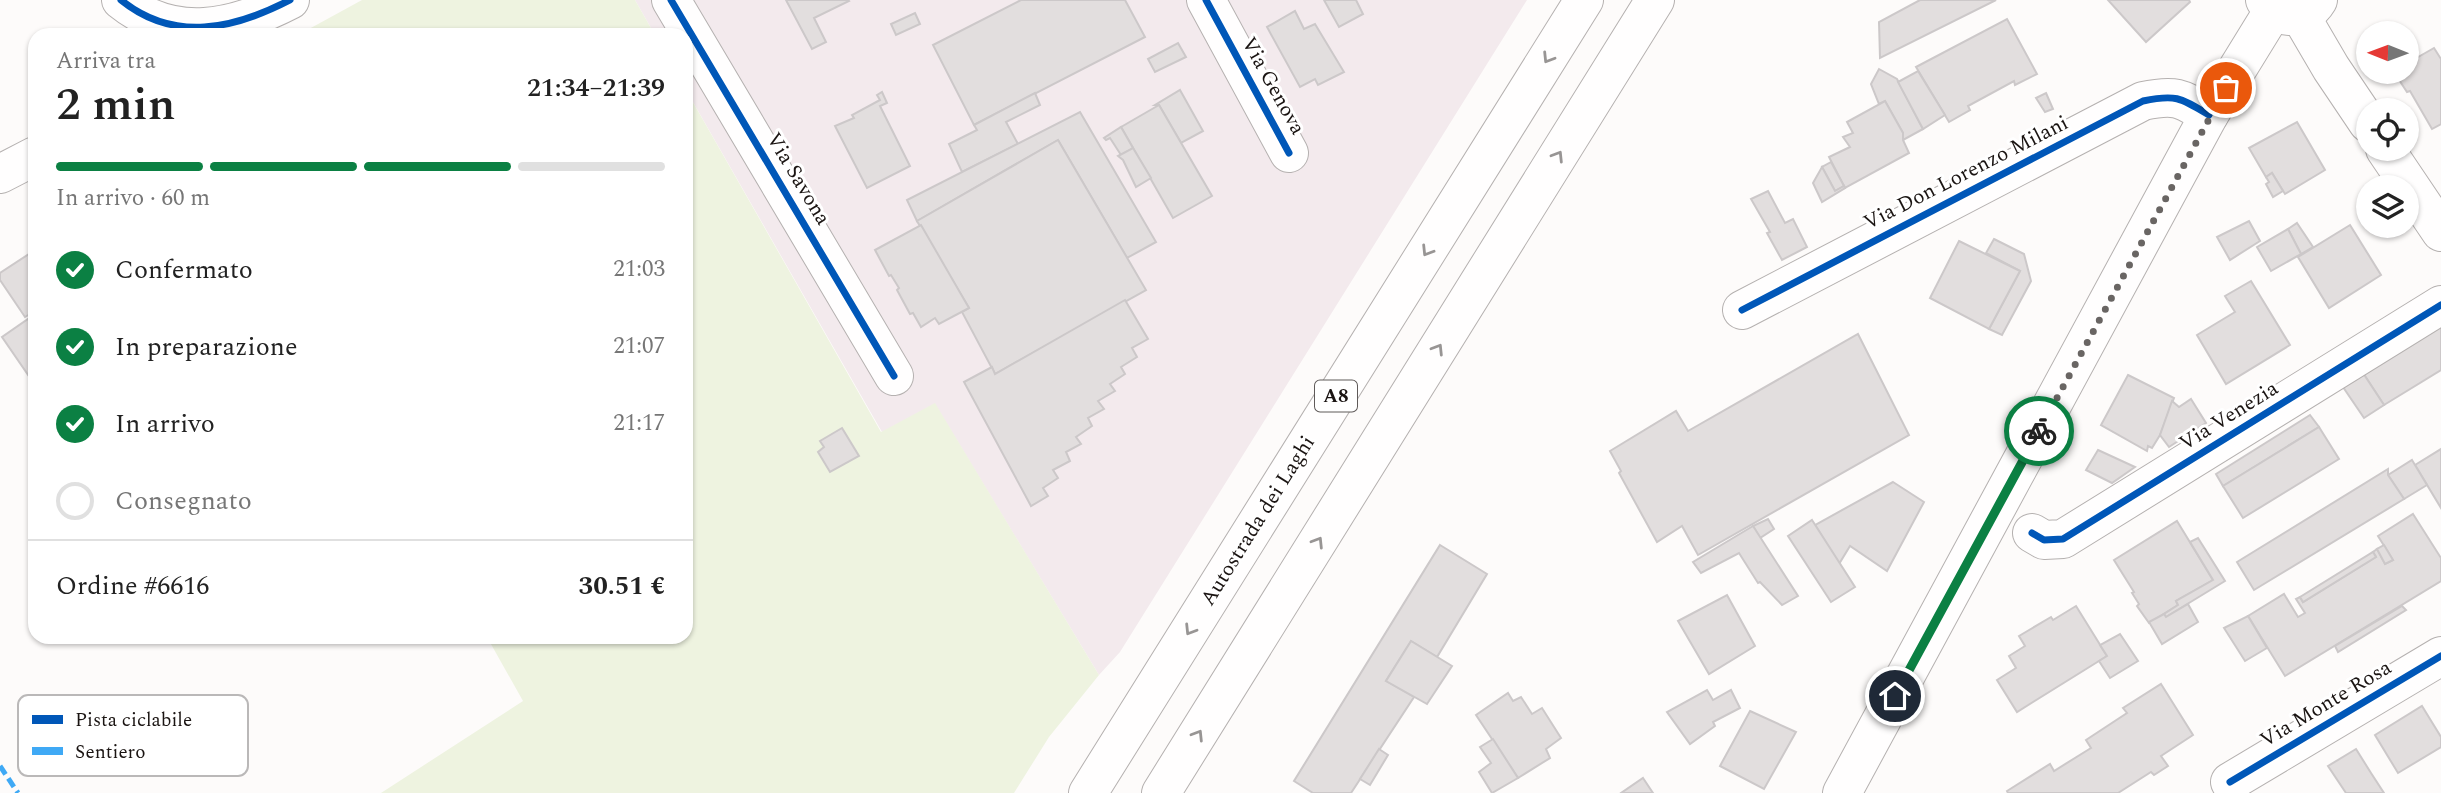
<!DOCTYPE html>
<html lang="it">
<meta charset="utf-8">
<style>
body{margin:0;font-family:Spectral,serif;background:#f2f2f2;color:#222;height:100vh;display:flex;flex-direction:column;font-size:26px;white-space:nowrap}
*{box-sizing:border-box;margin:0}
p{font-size:23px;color:#767676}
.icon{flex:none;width:38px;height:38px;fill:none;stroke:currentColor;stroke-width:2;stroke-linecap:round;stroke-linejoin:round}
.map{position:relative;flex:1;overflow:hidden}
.side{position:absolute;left:28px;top:28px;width:665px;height:616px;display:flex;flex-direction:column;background:#fff;border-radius:21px;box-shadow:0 2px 5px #0004}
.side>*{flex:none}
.needle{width:46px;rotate:271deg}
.fabs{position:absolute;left:2356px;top:21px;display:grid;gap:14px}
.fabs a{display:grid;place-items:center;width:63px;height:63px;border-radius:50%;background:#fff;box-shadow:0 2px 5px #0004;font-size:35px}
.pin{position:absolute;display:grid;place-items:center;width:60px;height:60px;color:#fff;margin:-30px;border:4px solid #fff;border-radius:50%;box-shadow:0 2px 7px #0007}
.courier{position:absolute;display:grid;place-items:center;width:70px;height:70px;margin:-35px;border:5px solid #0b8043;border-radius:50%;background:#fff;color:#222;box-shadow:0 2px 9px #0007}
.overview em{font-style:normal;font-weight:600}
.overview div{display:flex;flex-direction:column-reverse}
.overview{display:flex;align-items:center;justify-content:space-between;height:119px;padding:0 28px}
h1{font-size:46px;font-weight:600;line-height:52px}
.bar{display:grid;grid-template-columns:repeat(4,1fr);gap:10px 7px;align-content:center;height:84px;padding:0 28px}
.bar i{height:9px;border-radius:5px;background:#e0e0e0}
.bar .current{background:#0b8043}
.bar p{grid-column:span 4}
.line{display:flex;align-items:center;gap:18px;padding:0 28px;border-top:2px solid #e0e0e0}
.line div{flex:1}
ol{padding:0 28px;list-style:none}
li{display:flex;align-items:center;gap:21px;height:77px}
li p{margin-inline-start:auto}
li .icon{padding:7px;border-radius:50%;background:#0b8043;color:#fff;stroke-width:4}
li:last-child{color:#767676}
li i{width:38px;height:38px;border:4px solid #e0e0e0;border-radius:50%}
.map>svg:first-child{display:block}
</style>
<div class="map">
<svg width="2441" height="793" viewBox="0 0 2441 793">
<rect width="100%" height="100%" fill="#fdfbfa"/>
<polygon fill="#f3eaed" points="635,0 1527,0 1120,652 1099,675 935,404 882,432 686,90 686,35 655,35"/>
<g fill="#eef3e0">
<polygon points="362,0 635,0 655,35 298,35"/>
<polygon points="686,90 881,432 935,403 1099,675 1049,737 1014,793 381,793 523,701 487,637 686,637"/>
</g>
<g fill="#e2dede" stroke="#ccc8c9" stroke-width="2">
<polygon points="786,0 848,0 849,1 814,18 826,42 812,49"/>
<polygon points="1021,0 1125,0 1145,37 974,125 933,45"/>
<polygon points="1324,0 1356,0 1363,14 1339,27"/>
<polygon points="1920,0 1996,0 1880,58 1879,22"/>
<polygon points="2189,0 2190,2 2146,42 2108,0"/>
<polygon points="1295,11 1304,29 1315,24 1344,72 1318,85 1315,79 1300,87 1267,27"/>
<polygon points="915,13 920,24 896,35 891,24"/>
<polygon points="2007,19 2037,74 2015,85 2014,81 1968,106 1970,110 1949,122 1916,67"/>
<polygon points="1178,43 1186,57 1155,72 1148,59"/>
<polygon points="2434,48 2441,59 2441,124 2432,129 2410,91 2407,92 2394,72 2406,72 2406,64"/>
<polygon points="1879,69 1897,79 1923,129 1903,140 1903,133 1885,101 1879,104 1871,84"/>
<polygon points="1918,71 1945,115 1923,129 1898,82"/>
<polygon points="1180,90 1203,131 1181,143 1159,105 1155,105"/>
<polygon points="882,92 887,103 880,106 910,166 867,188 835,126 854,118 852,115 880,100 877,95"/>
<polygon points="1035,93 1040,105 1006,122 1018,144 962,172 949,144 977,130 974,125"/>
<polygon points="2046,93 2053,109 2045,112 2036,98"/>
<polygon points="1885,101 1903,133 1903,140 1909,153 1845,188 1829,157 1850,147 1843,137 1853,133 1847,122"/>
<polygon points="1159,105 1212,196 1173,218 1121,127"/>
<polygon points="1080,112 1156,242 1127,258 1058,140 917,221 907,200"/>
<polygon points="2297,122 2325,170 2285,194 2272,173 2266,177 2249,148"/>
<polygon points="1121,127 1133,148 1121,155 1110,138 1106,140 1104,138"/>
<polygon points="1058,140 1146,290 995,374 962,312 969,308 917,221"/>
<polygon points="1133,148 1151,178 1136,187 1123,160 1118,156"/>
<polygon points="1831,162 1844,186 1835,191 1822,167"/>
<polygon points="1822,167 1835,191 1844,186 1845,188 1822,202 1813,183"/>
<polygon points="2272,173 2283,191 2273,197 2266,184 2269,182 2266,177"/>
<polygon points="1768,191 1785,223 1793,219 1807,247 1782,260 1767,233 1770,232 1751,199"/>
<polygon points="2249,221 2260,241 2230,260 2217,237"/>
<polygon points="2297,223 2313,247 2301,254 2288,229"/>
<polygon points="921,225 969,308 939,324 935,318 921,327 913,313 910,314 897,290 899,288 891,275 889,276 875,250"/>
<polygon points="2350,225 2381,275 2329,308 2298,257"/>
<polygon points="2288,229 2301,254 2271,271 2257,247"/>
<polygon points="1994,239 2024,254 2031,281 2002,335 1989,329 2020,271 1986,253"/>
<polygon points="1959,241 2020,271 1989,329 1930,298"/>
<polygon points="35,250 35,311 25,317 0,280 0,273"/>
<polygon points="2251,281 2290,345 2226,384 2197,335 2235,312 2225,296"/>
<polygon points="1125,300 1148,339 1132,348 1137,357 1121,367 1125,374 1110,384 1115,391 1098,401 1104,409 1088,418 1092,426 1076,437 1081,444 1066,452 1070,461 1053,470 1058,478 1043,488 1048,496 1031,506 964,382 992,367 995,374"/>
<polygon points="28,319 35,330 35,385 2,337"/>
<polygon points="2441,326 2441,370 2384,405 2363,373"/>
<polygon points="1858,334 1909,435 1698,555 1682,526 1657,542 1619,473 1621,471 1610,451 1676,411 1688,431"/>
<polygon points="2363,373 2384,405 2364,418 2343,387"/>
<polygon points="2128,375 2174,398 2160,435 2152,448 2148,446 2147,451 2101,425"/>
<polygon points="2191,399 2206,423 2169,447 2160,435 2172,401 2179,407"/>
<polygon points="2310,415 2319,427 2223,486 2216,474"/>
<polygon points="2319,427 2339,459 2243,518 2223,486"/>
<polygon points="842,428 859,456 830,472 818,452 824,447 820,441"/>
<polygon points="2441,449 2441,508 2415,465"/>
<polygon points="2098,450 2135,467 2112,483 2086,470"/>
<polygon points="2412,460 2427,485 2404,499 2388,475"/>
<polygon points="2388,469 2388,475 2404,499 2254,590 2237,562"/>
<polygon points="1893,482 1924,502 1887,571 1850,546 1839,564 1815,525"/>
<polygon points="2413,514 2441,558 2441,581 2285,676 2248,616 2284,594 2298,617 2305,613 2296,599 2300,597 2303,602 2376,557 2373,552 2377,549 2385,564 2393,560 2378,536"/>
<polygon points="1768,519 1774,529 1760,538 1753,526"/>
<polygon points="1812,520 1855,587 1831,602 1788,536"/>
<polygon points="2177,521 2213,580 2176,601 2178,605 2149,623 2137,606 2139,604 2132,593 2134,592 2114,560"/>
<polygon points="1753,526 1798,596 1782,605 1760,582 1758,583 1739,553 1701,573 1693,562"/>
<polygon points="2198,538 2225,581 2166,617 2164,614 2178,605 2176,601 2213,580 2190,542"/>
<polygon points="1440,545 1487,574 1437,657 1411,641 1386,681 1414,697 1351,793 1313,793 1294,781"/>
<polygon points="2384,545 2393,560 2385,564 2377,549"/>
<polygon points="2373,552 2376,557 2303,602 2300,597"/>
<polygon points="1727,595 1755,646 1709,674 1678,621"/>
<polygon points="2188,604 2198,622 2162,644 2149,622 2164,614 2166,617"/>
<polygon points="2076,606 2107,656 2017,712 1997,680 2016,668 2009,656 2025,646 2019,636 2051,617 2053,620"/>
<polygon points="2402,606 2406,610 2338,652 2335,646"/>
<polygon points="2248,616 2267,648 2245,661 2224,628"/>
<polygon points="2120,634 2138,661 2110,678 2099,661 2107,656 2100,645"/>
<polygon points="1411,641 1452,666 1427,704 1386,681"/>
<polygon points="2161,684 2193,735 2161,756 2168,766 2154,775 2151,772 2118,793 2008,793 2007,791 2050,764 2054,771 2091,748 2086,740 2127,713 2123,708"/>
<polygon points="1707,690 1713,700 1731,690 1740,708 1713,722 1715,726 1690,744 1667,712"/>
<polygon points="1508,693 1513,701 1521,697 1532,714 1542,708 1561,738 1546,749 1550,758 1518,778 1476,715"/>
<polygon points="2422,706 2441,737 2441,747 2398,773 2375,735"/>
<polygon points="1750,711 1796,732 1764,789 1720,766"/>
<polygon points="1493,739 1518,778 1492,793 1479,772 1491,763 1480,747"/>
<polygon points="1379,749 1388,755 1370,785 1360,779"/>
<polygon points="2356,749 2371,773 2384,793 2346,793 2328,766"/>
<polygon points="1643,778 1653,793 1621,793"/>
</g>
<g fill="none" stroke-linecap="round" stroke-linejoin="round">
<defs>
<g id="minor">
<path d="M 121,0 C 174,43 234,29 290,0"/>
<polyline points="671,0 894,376"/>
<polyline points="1206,0 1289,153"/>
<polyline points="2300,15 2331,68 2368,123"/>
<polyline points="2385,149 2441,232"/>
<polyline points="0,174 35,156"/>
<path d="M 1742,310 L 2143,101 C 2176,94 2181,98 2209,115"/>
<polyline points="2032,533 2044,540 2063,539 2441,305"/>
<polyline points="2230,782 2441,656"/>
</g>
<g id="major">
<path d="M 2265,0 C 2277,21 2305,22 2318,0"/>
<polyline points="1842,793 2209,115 2273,11"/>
</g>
<g id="highway">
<polyline points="1088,793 1584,0"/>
<polyline points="1161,793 1655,0"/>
</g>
</defs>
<use href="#minor" stroke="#b5b1b0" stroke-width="40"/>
<use href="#major" stroke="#b5b1b0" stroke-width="40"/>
<use href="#highway" stroke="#b5b1b0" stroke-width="40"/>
<use href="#minor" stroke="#fffefe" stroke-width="38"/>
<use href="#major" stroke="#fffefe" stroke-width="38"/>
<use href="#highway" stroke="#fffefe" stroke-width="38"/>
<polyline stroke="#3fa9f5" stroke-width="5" stroke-dasharray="10 5" stroke-linecap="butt" points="0,766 18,793"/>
<defs>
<g id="cycleway">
<path d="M 121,0 C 174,43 234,29 290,0"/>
<polyline points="671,0 894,376"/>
<polyline points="1206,0 1289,153"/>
<path d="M 1742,310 L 2143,101 C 2176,94 2181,98 2209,115"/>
<polyline points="2032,533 2044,540 2063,539 2441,305"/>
<polyline points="2230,782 2441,656"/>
</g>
</defs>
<use href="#cycleway" stroke="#fff" stroke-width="11"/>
<use href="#cycleway" stroke="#0057b8" stroke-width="7"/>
</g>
<defs><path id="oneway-chevron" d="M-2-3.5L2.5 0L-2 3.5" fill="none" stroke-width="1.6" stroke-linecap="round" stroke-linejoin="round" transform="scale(1.75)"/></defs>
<g stroke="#989594">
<use href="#oneway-chevron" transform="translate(1548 58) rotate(122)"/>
<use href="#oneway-chevron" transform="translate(1558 156) rotate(-58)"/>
<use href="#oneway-chevron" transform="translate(1427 251) rotate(122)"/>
<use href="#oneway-chevron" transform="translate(1438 349) rotate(-58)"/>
<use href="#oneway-chevron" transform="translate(1318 542) rotate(-58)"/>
<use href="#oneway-chevron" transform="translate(1190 630) rotate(122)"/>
<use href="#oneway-chevron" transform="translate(1198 735) rotate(-58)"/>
</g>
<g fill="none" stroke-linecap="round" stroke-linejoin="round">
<polyline stroke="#696563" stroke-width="7" stroke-dasharray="0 12.6" points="2039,431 2226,88"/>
<polyline stroke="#0b8043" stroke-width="9" points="1895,696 2039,431"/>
</g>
<g text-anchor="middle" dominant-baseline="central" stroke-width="6" stroke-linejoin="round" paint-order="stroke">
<rect fill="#fff" stroke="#5f5a59" stroke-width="2" x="1315" y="380.5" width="42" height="31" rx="5"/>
<g font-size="19" font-weight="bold" fill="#1a1412">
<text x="1336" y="396">A8</text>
</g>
<g font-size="21" fill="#1a1412" stroke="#fff">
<text transform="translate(1273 86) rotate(61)">Via Genova</text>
<text transform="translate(1966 173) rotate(-27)">Via Don Lorenzo Milani</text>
<text transform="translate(798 179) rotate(59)">Via Savona</text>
<text transform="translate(2229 416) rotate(-32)">Via Venezia</text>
<text transform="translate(1258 521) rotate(-58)">Autostrada dei Laghi</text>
<text transform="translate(2326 704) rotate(-31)">Via Monte Rosa</text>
</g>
</g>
<rect x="18" y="695" width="230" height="81" rx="10" fill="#fff" stroke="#bab8b8" stroke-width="2"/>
<rect x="32" y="715" width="31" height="9" fill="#0057b8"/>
<rect x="32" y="747" width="31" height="8" fill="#3fa9f5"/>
<g font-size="19" fill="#1a1412">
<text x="75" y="726">Pista ciclabile</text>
<text x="75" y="758">Sentiero</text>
</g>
</svg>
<div class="fabs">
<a><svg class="needle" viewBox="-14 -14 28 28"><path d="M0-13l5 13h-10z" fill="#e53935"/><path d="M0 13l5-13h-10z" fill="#767676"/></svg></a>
<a><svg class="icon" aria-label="locate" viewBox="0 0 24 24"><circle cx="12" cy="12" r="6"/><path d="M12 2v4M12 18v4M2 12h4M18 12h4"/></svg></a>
<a><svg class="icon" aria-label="layers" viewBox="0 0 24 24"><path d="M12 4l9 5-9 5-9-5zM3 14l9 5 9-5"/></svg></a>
</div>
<div class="pin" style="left:2226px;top:88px;background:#ea580c"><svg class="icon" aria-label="bag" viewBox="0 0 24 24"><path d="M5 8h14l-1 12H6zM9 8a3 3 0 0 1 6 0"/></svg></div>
<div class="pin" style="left:1895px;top:696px;background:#1f2937"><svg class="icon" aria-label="home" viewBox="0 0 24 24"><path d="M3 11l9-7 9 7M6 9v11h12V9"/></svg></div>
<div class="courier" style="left:2039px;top:431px"><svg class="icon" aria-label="bike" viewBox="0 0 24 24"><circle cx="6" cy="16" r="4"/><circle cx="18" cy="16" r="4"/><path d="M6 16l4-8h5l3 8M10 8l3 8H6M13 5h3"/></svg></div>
<section class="side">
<div class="overview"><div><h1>2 min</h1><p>Arriva tra</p></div><em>21:34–21:39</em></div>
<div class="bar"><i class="current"></i><i class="current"></i><i class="current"></i><i></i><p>In arrivo · 60 m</p></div>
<ol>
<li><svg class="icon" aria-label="check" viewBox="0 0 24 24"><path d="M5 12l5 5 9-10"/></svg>Confermato<p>21:03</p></li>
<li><svg class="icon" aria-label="check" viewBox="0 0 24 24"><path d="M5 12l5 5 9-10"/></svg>In preparazione<p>21:07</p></li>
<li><svg class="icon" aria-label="check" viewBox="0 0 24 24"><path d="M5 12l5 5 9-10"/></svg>In arrivo<p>21:17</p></li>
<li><i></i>Consegnato</li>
</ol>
<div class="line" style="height:91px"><div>Ordine #6616</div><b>30.51 €</b></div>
</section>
</div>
